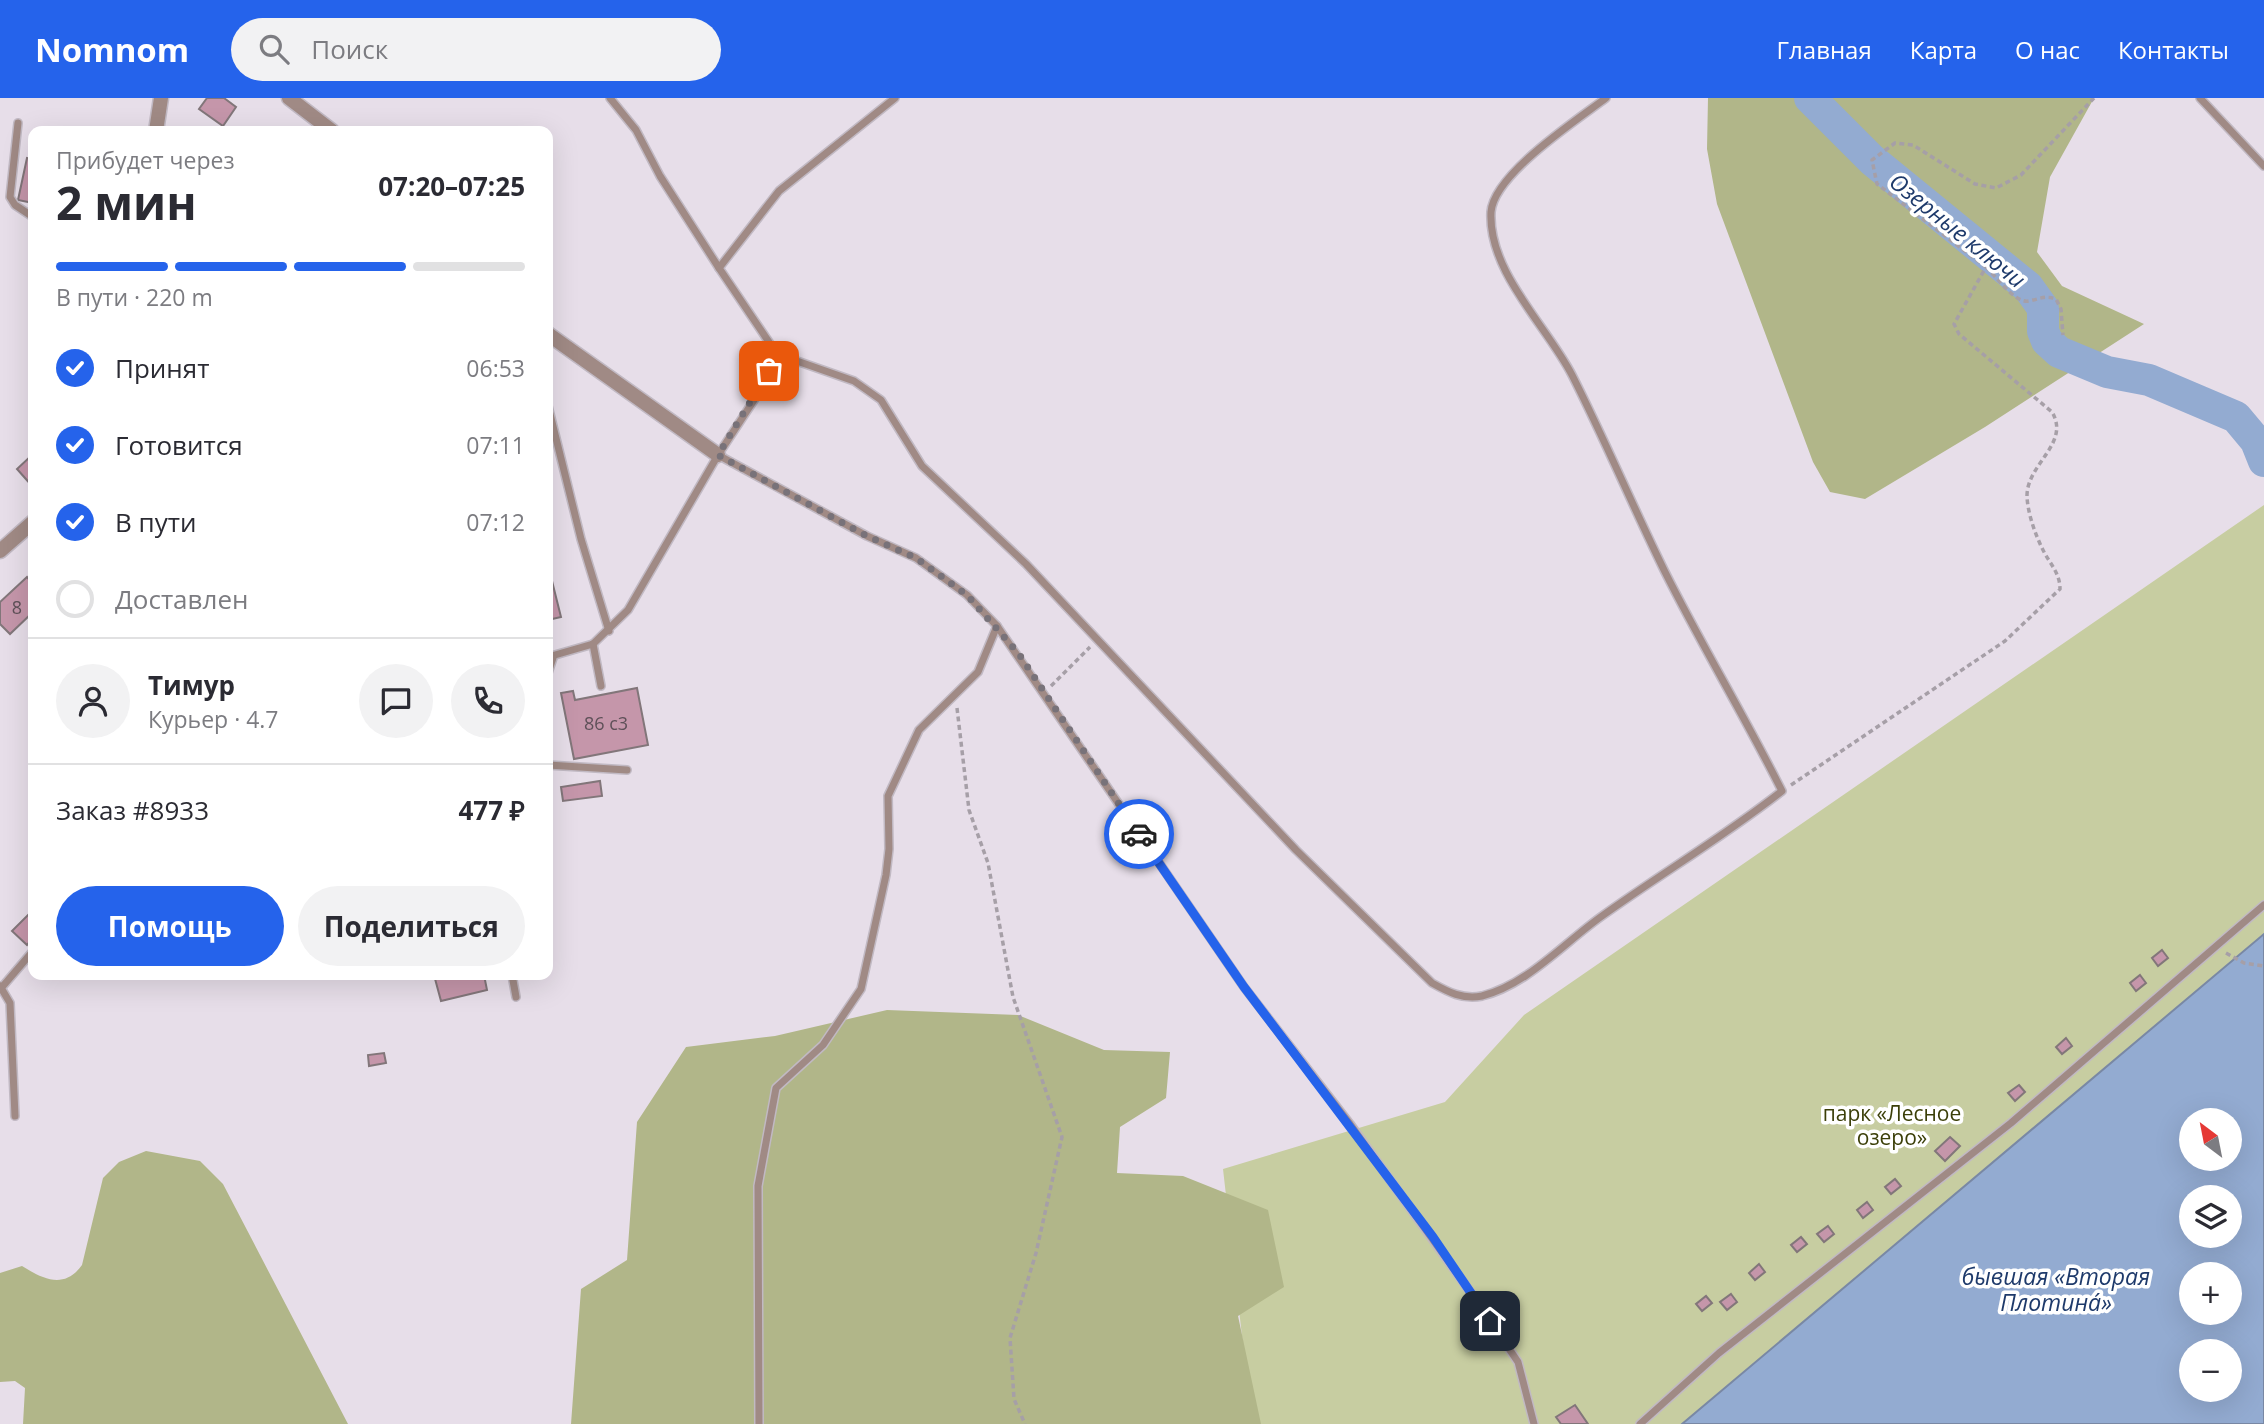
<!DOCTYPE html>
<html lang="ru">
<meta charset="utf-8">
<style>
body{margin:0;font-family:"Open Sans",sans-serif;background:#f2f2f3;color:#2b2b33;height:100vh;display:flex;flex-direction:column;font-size:26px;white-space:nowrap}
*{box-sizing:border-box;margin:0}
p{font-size:23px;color:#7c7c81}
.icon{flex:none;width:38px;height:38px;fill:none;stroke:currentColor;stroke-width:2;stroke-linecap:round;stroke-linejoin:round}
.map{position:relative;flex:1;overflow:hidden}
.sheet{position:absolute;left:28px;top:28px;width:525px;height:854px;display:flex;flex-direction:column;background:#fff;border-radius:14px;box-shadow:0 7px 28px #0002}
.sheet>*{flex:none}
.needle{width:46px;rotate:328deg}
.buttons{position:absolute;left:2179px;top:1010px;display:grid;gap:14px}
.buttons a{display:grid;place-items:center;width:63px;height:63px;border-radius:50%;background:#fff;box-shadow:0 7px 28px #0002;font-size:35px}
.pin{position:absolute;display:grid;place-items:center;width:60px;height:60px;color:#fff;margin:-30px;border-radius:14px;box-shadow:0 4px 10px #0006}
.courier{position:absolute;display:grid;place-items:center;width:70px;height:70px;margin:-35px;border:5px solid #2563eb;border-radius:50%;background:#fff;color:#222;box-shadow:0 2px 9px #0007}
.overview em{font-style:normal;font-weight:700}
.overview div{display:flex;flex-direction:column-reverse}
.overview{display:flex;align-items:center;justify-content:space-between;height:119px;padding:0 28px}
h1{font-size:46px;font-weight:700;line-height:52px}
.bar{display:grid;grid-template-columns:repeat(4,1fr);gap:10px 7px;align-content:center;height:84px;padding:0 28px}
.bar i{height:9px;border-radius:5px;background:#e1e1e2}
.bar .current{background:#2563eb}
.bar p{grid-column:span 4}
.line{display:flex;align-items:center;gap:18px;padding:0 28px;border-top:2px solid #e1e1e2}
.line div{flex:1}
.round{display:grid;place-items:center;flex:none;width:74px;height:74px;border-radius:37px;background:#f2f2f3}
ol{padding:0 28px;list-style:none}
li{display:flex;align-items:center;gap:21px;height:77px}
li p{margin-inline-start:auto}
li .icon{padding:7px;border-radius:50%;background:#2563eb;color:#fff;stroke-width:4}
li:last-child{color:#7c7c81}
li i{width:38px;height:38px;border:4px solid #e1e1e2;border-radius:50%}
.action{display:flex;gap:14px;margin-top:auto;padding:14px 28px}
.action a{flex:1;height:80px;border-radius:42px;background:#2563eb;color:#fff;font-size:28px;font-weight:700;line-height:80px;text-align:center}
.action a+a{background:#f2f2f3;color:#2b2b33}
header{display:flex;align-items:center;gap:42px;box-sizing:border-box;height:98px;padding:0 35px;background:#2563eb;color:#fff}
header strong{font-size:33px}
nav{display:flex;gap:38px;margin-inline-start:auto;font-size:24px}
.search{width:490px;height:63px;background:#f2f2f3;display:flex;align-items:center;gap:18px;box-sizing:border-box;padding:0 24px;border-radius:38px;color:#7c7c81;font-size:26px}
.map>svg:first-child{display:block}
</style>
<header>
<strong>Nomnom</strong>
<div class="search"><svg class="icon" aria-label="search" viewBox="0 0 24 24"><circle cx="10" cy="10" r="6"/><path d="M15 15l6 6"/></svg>Поиск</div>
<nav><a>Главная</a><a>Карта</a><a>О нас</a><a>Контакты</a></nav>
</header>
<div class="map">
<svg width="2264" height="1326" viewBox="0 0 2264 1326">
<rect width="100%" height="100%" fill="#e7dee9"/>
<path fill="#c7cda1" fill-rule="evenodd" d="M 2264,407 L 2264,1326 L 1252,1326 L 1223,1071 L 1445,1004 L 1524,917 ZM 2191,1022 L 2230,1022 L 2230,1060 L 2191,1060 ZM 2191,1099 L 2230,1099 L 2230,1138 L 2191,1138 ZM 2191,1176 L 2230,1176 L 2230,1214 L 2191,1214 ZM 2191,1253 L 2230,1253 L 2230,1292 L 2191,1292 Z"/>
<g fill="#b1b689">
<polygon points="1708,0 2094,0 2050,79 2037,154 2062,188 2144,226 1985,329 1865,401 1830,394 1813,364 1717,106 1707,51"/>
<polygon points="887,912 1018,917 1104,952 1170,954 1166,1000 1120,1029 1117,1075 1183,1078 1268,1112 1284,1189 1238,1218 1261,1326 571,1326 581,1191 627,1162 637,1024 686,949 775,938"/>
<path d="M 146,1053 L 200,1063 L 223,1086 L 348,1326 L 23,1326 L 25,1290 L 15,1283 L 0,1284 L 0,1175 L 22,1168 C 44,1182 65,1191 82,1167 L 103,1080 L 119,1064 Z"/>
</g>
<path fill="#93abd1" stroke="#7988a4" stroke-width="2" fill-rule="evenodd" d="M 2264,836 L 2264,1326 L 1682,1326 ZM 2191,1022 L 2230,1022 L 2230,1060 L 2191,1060 ZM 2191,1099 L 2230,1099 L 2230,1138 L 2191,1138 ZM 2191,1176 L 2230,1176 L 2230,1214 L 2191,1214 ZM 2191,1253 L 2230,1253 L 2230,1292 L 2191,1292 Z"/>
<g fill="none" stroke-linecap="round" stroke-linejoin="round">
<polyline stroke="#93abd1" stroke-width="32" points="1810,0 1872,62 2028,189 2043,210 2043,233 2047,243 2059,254 2107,274 2149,282 2236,319 2256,343 2264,363"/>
</g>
<g fill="#c596aa" stroke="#82767a" stroke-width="2">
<polygon points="207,0 224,0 236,9 223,28 199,11"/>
<polygon points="27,60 33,61 33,105 18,102"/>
<polygon points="33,356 33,389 17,371"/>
<polygon points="548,467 561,519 548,522"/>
<polygon points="27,479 33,486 33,514 10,536 0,526 0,504"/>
<polygon points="637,590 648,647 574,661 561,595 573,593 575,602"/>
<polygon points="600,683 602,698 563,703 561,689"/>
<polygon points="32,813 33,840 27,847 12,833"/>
<polygon points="2162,852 2168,860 2158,868 2152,860"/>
<polygon points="434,877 484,877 487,892 441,903"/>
<polygon points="2140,877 2146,885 2136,893 2130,885"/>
<polygon points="2066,940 2072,948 2062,956 2056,949"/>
<polygon points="384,955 386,965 369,968 368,957"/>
<polygon points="2019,987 2025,994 2015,1003 2008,995"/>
<polygon points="1950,1039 1960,1048 1945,1063 1935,1053"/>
<polygon points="1895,1081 1901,1088 1891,1096 1885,1089"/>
<polygon points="1867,1104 1873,1112 1863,1120 1857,1112"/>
<polygon points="1828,1128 1834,1136 1824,1144 1817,1136"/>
<polygon points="1801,1139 1807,1146 1797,1154 1791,1147"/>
<polygon points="1759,1166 1765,1174 1755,1182 1749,1175"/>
<polygon points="1731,1196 1737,1204 1727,1212 1720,1204"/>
<polygon points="1706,1198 1712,1205 1702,1213 1696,1206"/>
<polygon points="1575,1307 1588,1326 1561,1326 1556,1319"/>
</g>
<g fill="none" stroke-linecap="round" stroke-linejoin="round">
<defs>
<g id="lane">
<polyline points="610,0 636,32 660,78 719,170"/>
<polyline points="2200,0 2264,68"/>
<polyline points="18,25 10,99 15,107 33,119"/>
<path d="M 777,256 L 854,283 L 881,302 L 922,368 L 1026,466 L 1296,752 L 1432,885 C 1448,894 1463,902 1482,898 C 1527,887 1565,844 1602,818 C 1662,775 1725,738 1782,693 C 1745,619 1702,548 1665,474 C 1633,409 1605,342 1572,277 C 1547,228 1488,174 1491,114 C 1494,76 1577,22 1606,0"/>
<polyline points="548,308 581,441 609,533"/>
<polyline points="718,357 867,438 916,460 967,497 997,528 1244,889 1350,1026 1476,1202 1518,1264 1534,1326"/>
<polyline points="593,546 601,588"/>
<polyline points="548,559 593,546 628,512 718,357 762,290 777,256 719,170 779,93 895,0"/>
<polyline points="548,575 553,560"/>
<polyline points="548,667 627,672"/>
<polyline points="512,877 516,899"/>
<polyline points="0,888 10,905 15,1018"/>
<polyline points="3,888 33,853"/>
<polyline points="759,1326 758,1088 776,990 823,947 861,891 886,777 889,751 888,698 919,632 978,574 997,528"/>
<polyline points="1640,1326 1719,1255 2011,1025 2264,807"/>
</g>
<g id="street">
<polyline points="289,0 332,33"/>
<polyline points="156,33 161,0"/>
<polyline points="548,236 718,357"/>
<polyline points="0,453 33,424"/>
</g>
</defs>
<use href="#lane" stroke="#c1b9c3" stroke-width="10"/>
<use href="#street" stroke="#c1b9c3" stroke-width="17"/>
<g stroke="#a69fa7" stroke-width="3.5" stroke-dasharray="5 3.5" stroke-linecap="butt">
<path d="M 1986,169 C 1996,178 2015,206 2029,203 C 2040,201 2044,197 2056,201 L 2061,211 L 2063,237"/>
<polyline points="1051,588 1090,549"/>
<polyline points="957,610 969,712 988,765 1013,899 1062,1039 1036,1155 1010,1240 1014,1301 1025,1326"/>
<path d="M 1791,687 L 2005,543 L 2060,491 C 2060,475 2050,466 2043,452 C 2035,436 2028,416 2027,399 C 2026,366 2071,346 2052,314 L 1959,236 L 1954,226 L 1986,169 L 1877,86 L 1872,62 L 1895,45 L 1913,47 L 1975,86 L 1996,90 L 2021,77 L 2094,0"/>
<polyline points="2226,855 2244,865 2264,868"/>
</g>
<use href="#lane" stroke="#a08a85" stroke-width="7"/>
<use href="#street" stroke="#a08a85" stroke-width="14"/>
</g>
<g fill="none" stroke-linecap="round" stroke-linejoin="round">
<polyline stroke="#787279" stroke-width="7" stroke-dasharray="0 12.6" points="769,273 718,357 867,438 916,460 967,497 1019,556 1139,736"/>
<polyline stroke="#2563eb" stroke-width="9" points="1139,736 1244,889 1433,1139 1490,1223"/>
</g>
<g text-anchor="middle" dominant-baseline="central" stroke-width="7" stroke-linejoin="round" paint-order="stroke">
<g font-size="18" fill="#5e5058">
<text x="17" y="509">8</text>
<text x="606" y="625">86 с3</text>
</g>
<g font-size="21" fill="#3b3f08" stroke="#fff">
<text x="1892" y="1015">парк «Лесное<tspan x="1892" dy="24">озеро»</tspan></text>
</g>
<g font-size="23" font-style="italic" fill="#1e3a6b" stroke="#fff">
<text transform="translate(1958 132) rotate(39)">Озерные ключи</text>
<text x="2056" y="1178">бывшая «Вторая<tspan x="2056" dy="26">Плотинá»</tspan></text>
</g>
</g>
</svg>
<div class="buttons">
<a><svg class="needle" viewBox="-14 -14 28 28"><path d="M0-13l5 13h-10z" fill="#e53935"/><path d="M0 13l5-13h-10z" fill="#7c7c81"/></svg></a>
<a><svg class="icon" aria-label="layers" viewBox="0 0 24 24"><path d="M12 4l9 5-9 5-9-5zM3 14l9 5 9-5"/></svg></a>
<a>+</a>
<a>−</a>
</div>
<div class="pin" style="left:769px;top:273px;background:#ea580c"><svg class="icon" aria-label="bag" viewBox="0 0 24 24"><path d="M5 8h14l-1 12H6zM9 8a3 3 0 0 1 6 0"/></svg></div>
<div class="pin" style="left:1490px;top:1223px;background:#1f2937"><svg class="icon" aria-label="home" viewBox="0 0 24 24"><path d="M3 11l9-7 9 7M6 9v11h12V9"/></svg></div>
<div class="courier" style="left:1139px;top:736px"><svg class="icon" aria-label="car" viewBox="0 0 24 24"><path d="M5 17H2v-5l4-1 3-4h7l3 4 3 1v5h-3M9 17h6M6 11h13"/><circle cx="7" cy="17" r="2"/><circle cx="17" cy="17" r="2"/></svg></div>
<section class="sheet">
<div class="overview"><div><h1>2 мин</h1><p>Прибудет через</p></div><em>07:20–07:25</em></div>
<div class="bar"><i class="current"></i><i class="current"></i><i class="current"></i><i></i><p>В пути · 220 m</p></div>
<ol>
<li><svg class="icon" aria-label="check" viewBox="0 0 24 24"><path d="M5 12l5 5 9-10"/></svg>Принят<p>06:53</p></li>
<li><svg class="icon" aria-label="check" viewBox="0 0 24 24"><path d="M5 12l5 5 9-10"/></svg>Готовится<p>07:11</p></li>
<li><svg class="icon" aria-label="check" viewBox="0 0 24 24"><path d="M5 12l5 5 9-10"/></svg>В пути<p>07:12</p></li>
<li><i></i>Доставлен</li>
</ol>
<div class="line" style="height:126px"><a class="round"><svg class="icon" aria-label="person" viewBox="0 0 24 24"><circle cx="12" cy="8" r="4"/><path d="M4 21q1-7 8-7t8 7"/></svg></a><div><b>Тимур</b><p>Курьер · 4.7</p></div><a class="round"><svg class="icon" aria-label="chat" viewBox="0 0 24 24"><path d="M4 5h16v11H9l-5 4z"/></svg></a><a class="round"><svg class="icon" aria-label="phone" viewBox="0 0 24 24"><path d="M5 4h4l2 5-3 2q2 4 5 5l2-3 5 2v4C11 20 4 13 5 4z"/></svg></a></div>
<div class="line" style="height:91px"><div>Заказ #8933</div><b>477 ₽</b></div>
<div class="action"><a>Помощь</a><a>Поделиться</a></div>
</section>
</div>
